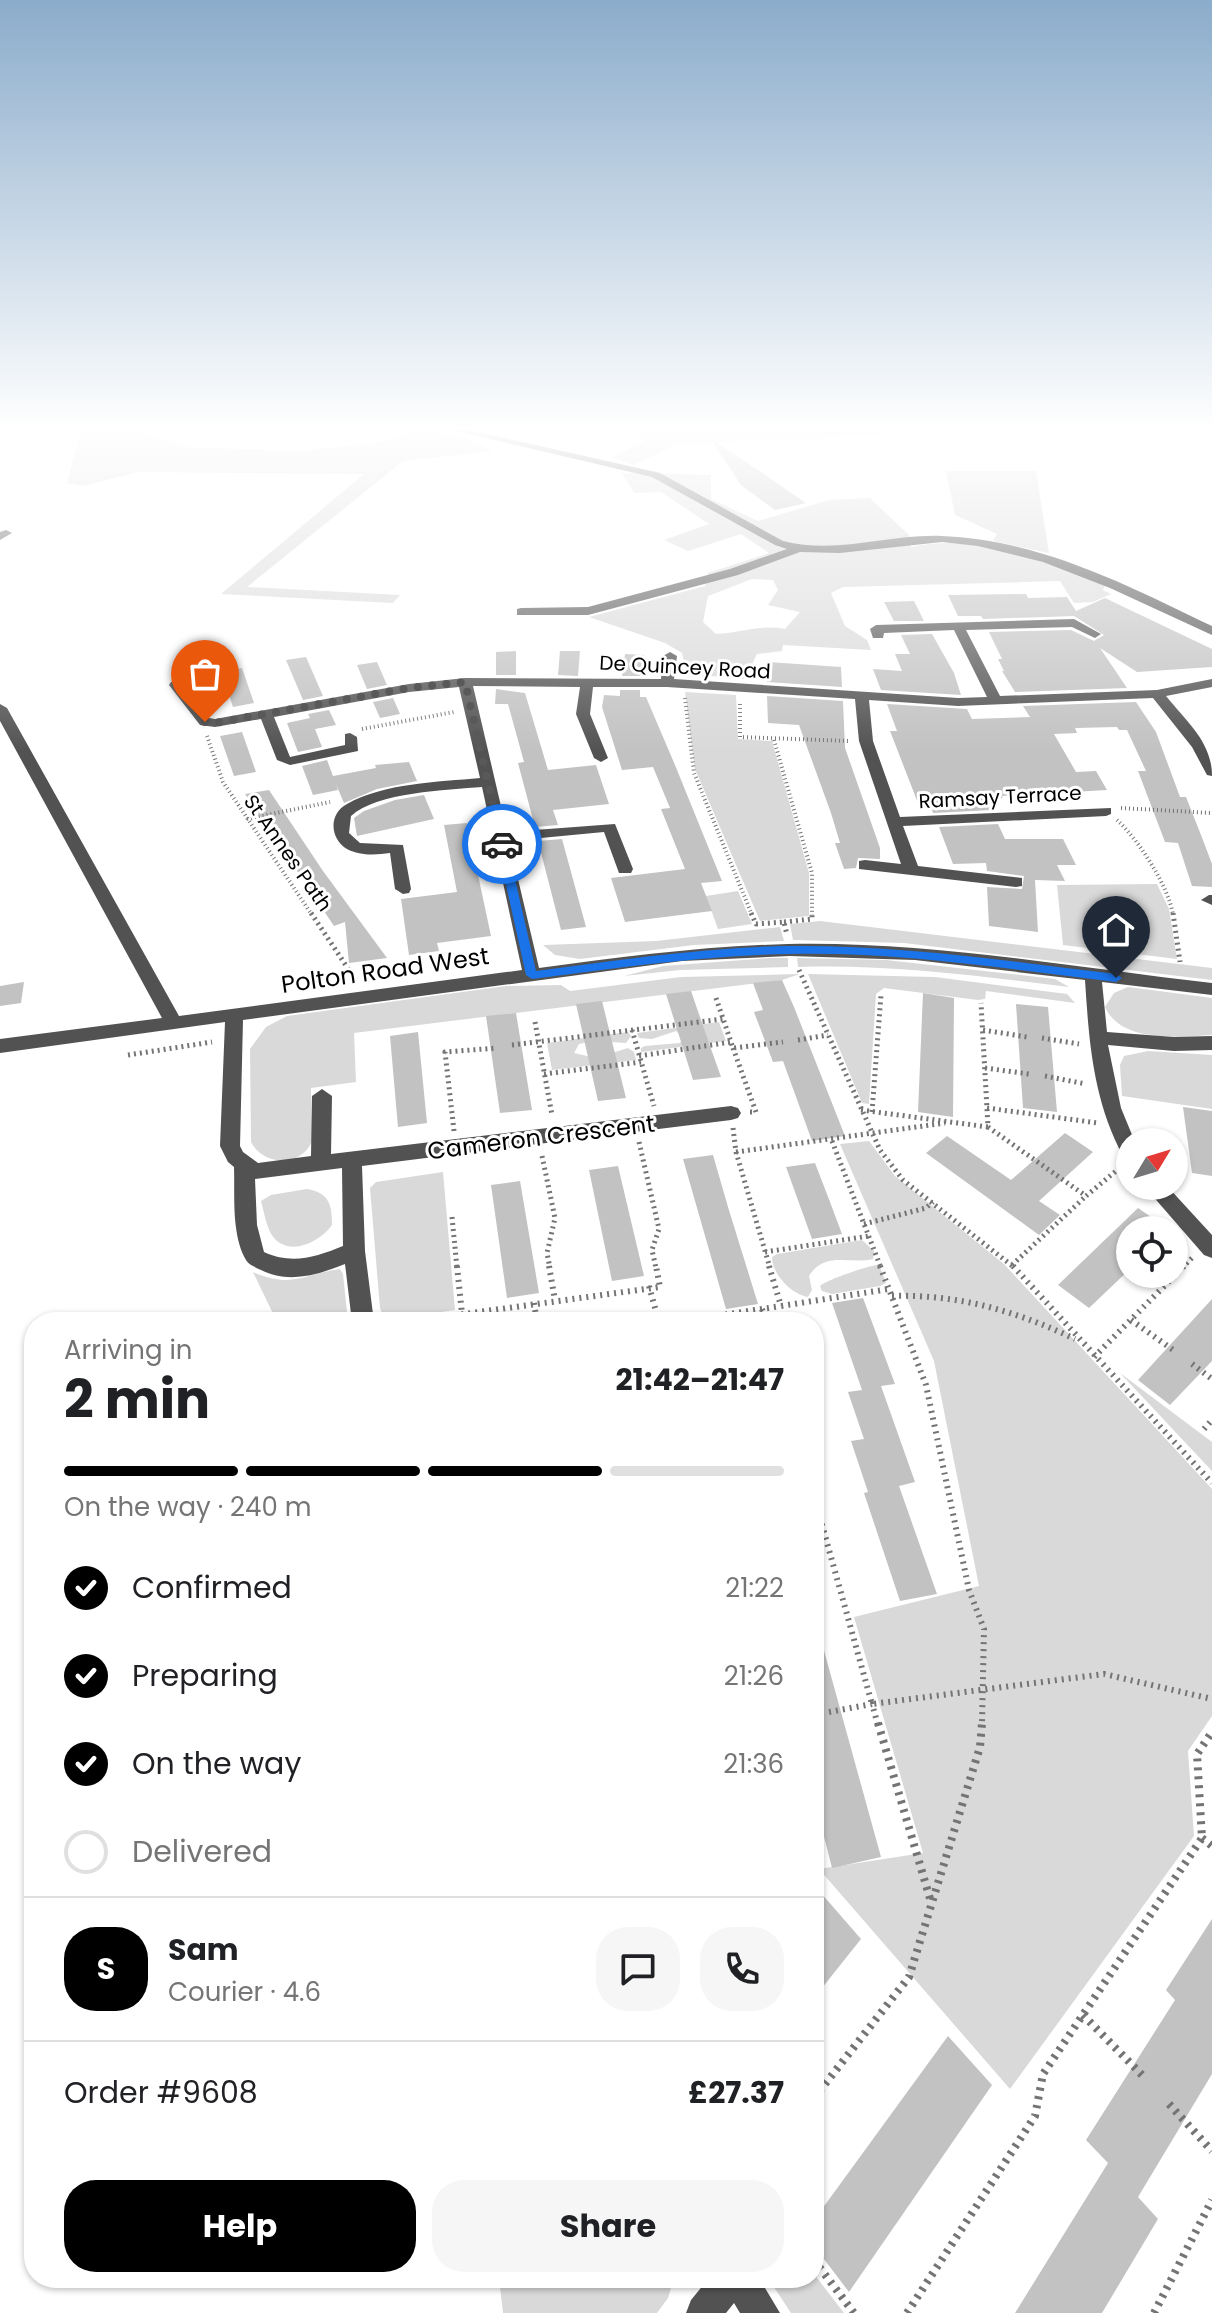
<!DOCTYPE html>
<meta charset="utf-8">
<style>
body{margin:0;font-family:Poppins,sans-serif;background:#f6f6f6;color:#202124;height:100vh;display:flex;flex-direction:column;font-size:30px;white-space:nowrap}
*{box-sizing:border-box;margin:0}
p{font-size:26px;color:#757577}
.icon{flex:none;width:44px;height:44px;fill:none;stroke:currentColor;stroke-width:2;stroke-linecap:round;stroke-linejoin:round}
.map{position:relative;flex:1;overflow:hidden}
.panel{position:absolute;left:24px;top:1312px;width:800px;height:976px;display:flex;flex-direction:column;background:#fff;border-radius:32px;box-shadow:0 2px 6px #0004}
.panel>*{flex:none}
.needle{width:52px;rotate:52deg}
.buttons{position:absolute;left:1116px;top:1128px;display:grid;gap:16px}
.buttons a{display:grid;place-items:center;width:72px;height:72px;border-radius:50%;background:#fff;box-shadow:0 2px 6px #0004;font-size:40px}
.pin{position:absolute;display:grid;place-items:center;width:68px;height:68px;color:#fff;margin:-82px -34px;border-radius:50% 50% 50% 0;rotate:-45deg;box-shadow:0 0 8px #0007}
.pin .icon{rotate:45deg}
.courier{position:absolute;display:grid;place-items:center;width:80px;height:80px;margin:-40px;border:6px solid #1a73e8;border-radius:50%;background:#fff;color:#222;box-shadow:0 2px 10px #0007}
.summary em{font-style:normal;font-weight:700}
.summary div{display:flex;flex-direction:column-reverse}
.summary{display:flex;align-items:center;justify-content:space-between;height:136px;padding:0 40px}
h1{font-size:52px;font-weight:700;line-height:60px}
.bar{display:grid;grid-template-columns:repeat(4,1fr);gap:12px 8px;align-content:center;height:96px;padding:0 40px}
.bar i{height:10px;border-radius:6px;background:#e0e0e0}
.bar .selected{background:#000}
.bar p{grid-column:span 4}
.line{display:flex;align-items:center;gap:20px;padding:0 40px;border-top:2px solid #e0e0e0}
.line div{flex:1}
.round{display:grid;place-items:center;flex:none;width:84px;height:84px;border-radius:32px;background:#f6f6f6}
ol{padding:0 40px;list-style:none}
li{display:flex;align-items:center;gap:24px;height:88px}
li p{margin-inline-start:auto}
li .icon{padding:8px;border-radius:50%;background:#000;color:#fff;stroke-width:4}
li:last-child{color:#757577}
li i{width:44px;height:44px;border:4px solid #e0e0e0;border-radius:50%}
.action{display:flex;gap:16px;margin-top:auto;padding:16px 40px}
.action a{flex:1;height:92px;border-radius:32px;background:#000;color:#fff;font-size:32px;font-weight:700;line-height:92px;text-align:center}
.action a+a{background:#f6f6f6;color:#202124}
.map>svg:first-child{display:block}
</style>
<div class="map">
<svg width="1212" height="2313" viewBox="0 0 1212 2313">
<rect width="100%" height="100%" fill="#fff"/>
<g fill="#d9d9d9" fill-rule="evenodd">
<polygon points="91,428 143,428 142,432 186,447 297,451 382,442 419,430 466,438 493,451 403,461 247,587 400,595 393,603 221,594 364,474 138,472 83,486 67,483 81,431"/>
<polygon points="636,428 913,428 917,433 679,444 633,465 612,457 645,441"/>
<polygon points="946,471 1036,471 1049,553 993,541 997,534 955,515"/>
<path d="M 621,473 L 711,475 L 711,499 L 758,521 L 829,500 L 870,498 L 909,535 L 911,547 C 975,532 1046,561 1105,585 L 1103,590 L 1111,594 L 1093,602 L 1074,603 L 1060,581 L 843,587 L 831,593 L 845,626 L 867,640 L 871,650 L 783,645 L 782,651 L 757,654 L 745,679 L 687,674 L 682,653 L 665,643 L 589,617 L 705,586 L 708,573 L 769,553 L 741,534 L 688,551 L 664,540 L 709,524 L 661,492 L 635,493 ZM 752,579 L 773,580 L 778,590 L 768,605 L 800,612 L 785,629 C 762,624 739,633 716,634 L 703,622 L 708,596 Z"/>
<polygon points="685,692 736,695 738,739 772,741 809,873 809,916 760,921 695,769"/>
<polygon points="1157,884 1169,909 1177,959 1063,945 1057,885"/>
<polygon points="738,891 752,924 718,929 706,896"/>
<polygon points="820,921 1212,968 1212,980 904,943 793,940 790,924"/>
<polygon points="780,927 784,941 694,945 580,959 555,955 543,945 656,941"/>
<polygon points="770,958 788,958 788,967 680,970 624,976 663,966"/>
<path d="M 797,958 L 886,960 L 1055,979 L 1069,987 C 978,976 889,964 798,967 Z"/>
<path d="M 800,974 L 782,980 L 354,1033 L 356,1082 L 311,1088 L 312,1141 C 301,1168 263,1166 251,1142 L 250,1049 L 266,1027 L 287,1016 L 506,986 L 561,985 L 570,991 L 681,977 Z"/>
<polygon points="808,974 935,977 1067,994 1075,1003 986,991 985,999 978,1000 884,988 876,994 869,1104 862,1103"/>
<path d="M 1128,987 L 1212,998 L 1212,1035 C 1179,1037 1121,1043 1105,1007 L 1114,993 Z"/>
<polygon points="719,1022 726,1041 641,1052 641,1048 645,1046 680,1043 684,1038 676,1031 652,1039 639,1038 637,1033"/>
<polygon points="628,1032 631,1036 626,1043 594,1041 579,1044 574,1053 596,1058 628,1048 634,1052 636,1060 552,1070 547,1043"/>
<polygon points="1148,1051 1212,1055 1212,1109 1122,1096 1120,1065 1124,1056"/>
<polygon points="869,1141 895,1176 1004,1264 1212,1489 1212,1716 1188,1751 1194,1836 1010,2089 819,1869 923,1853 854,1617 979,1586 934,1361 840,1144"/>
<polygon points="443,1172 455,1310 385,1320 380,1308 370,1188 376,1182"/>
<path d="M 307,1189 C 329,1193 332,1204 332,1225 C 321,1241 291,1257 274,1238 C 267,1230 264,1212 261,1201 L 271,1195 Z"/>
<path d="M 862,1240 L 874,1251 L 873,1259 C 851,1265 825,1250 809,1276 L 812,1290 L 808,1297 C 791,1294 772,1274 772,1257 L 777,1254 Z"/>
<path d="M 876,1265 L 880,1267 L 886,1283 L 880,1286 L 832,1294 L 822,1291 L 820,1286 C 826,1280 865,1267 876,1265 Z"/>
<path d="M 340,1269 L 343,1274 L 348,1322 L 277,1322 L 253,1272 C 293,1289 303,1274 340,1269 Z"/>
<polygon points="1120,1373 1212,1442 1212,1471"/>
<polygon points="814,2274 844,2313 791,2313 768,2278 814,2278"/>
<polygon points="499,2278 674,2278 668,2298 657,2313 503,2313"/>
</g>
<g fill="#c2c2c2">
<polygon points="710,438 758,470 806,503 775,510 741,485"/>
<polygon points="1026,594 1028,598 1067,597 1076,611 1105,598 1212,649 1212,667 1137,672 1100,648 1127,688 1015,692 1002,671 1004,671 998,659 1002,659 989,632 1071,630 1094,641 1104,635 1074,616 983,619 981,616 958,616 948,595"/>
<polygon points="914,601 924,621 894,621 884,602"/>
<polygon points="932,634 954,673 961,695 881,690 873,669 902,671 895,654 910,654 901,635"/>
<polygon points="516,651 516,675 496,675 496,652"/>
<polygon points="560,651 580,651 578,676 558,675"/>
<polygon points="625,654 644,655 642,676 622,676"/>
<polygon points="306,657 323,696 303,700 286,660"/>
<polygon points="377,662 387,685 367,689 357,665"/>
<polygon points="768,662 841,667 842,687 767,682"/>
<polygon points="242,668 254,703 233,707 222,672"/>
<polygon points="496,689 525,693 548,770 596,765 609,804 553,810 558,825 535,827 518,763 524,762 508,704 495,704"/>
<polygon points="620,690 640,690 640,697 646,697 675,765 722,881 701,883 712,911 625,922 611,878 685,869 661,809 670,808 653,767 622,770 602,707 604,695 620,696"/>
<polygon points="767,696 843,701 845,748 880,848 880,859 858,858 856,868 844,869 835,843 840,843 831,813 799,725 768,723"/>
<polygon points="393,698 400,714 380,718 373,702"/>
<polygon points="1136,702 1156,732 1180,797 1186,797 1201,835 1212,864 1212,887 1192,886 1178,843 1165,842 1138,771 1146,771 1127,730 1119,730 1117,727 1075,728 1077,733 1054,734 1076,772 1096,771 1107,790 1001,796 1003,798 986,799 991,810 933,813 930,802 918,803 890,731 897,731 887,704 967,709 972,719 1030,717 1023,706"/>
<polygon points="329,710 336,725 315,729 322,747 298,752 287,723 310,718 308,714"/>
<polygon points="242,732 256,772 234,776 220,736"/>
<polygon points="327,760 333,776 376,768 375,765 409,762 417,781 377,789 344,803 336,784 338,790 313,795 302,766"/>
<polygon points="269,790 323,871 387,958 349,963 345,922 334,926 245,794"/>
<polygon points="424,795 434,819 357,836 354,818 364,811 395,800"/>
<polygon points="467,823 491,936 437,943 439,951 409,955 401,899 457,892 444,825"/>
<polygon points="998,824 1005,839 1063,839 1076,865 1057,865 1065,881 1035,880 1038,932 989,926 987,887 1022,889 1024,876 987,871 986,863 953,864 939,827"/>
<polygon points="562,839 586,927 561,930 538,841"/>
<polygon points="782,980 794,1007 845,1136 812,1141 783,1061 773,1062 754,1012 763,1010 753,983"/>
<polygon points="24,982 21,1003 0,1006 0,986"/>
<polygon points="691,991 710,1046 721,1077 693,1080 666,994"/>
<polygon points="923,993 954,998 953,1117 918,1112"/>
<polygon points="602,1001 626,1098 598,1101 576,1004"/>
<polygon points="1016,1004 1048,1007 1057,1112 1023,1108"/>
<polygon points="516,1013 532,1110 500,1113 486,1016"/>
<polygon points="418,1032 427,1123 398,1127 390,1036"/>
<polygon points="1183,1107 1212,1111 1212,1176 1192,1173"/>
<polygon points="1065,1133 1093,1152 1039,1201 1060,1215 1039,1235 926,1153 947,1136 1011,1180"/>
<polygon points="713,1155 728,1207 758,1304 726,1309 683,1159"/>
<polygon points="815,1163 830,1202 842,1234 812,1239 786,1167"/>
<polygon points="618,1166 644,1276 612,1281 589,1170"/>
<polygon points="520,1181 539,1293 507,1298 491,1185"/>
<polygon points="1138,1208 1170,1230 1130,1230 1130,1269 1089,1308 1058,1285"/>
<polygon points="863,1298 895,1384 881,1386 915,1482 899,1486 937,1594 900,1601 864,1493 868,1492 851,1441 864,1439 848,1392 862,1390 832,1303"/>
<polygon points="1212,1299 1212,1361 1170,1405 1138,1380"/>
<polygon points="820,1636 881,1857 832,1868 814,1797 814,1637"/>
<polygon points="814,1885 861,1939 814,1998"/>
<polygon points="1212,1919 1212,2074 1138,2197 1158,2219 1102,2313 1015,2313 1108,2163 1086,2140 1175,2000 1166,1990"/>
<polygon points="948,2036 992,2085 849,2292 814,2246 814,2220"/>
</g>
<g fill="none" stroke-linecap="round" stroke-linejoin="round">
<g stroke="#747474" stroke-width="4" stroke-dasharray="1 3" stroke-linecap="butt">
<polyline points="685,698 694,773 752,915"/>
<polyline points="740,704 740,737 849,741"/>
<polyline points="362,729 454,712"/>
<polyline points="207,736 223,782 312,915"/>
<polyline points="774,740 812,873 812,915"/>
<polyline points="1121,808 1212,813"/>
<polyline points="247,819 330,802"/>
<path d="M 1117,820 C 1138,839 1169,887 1173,915"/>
</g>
<g stroke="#747474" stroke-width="5" stroke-dasharray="2 4" stroke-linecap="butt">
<polyline points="311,913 357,982"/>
<polyline points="751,913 756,924 784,922 787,935"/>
<polyline points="1173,913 1180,962"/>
<polyline points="784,922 812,919 812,913"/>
<polyline points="799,970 880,1150 903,1180 1015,1268"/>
<polyline points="716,998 733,1048 783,1042"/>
<polyline points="535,1022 552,1115"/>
<polyline points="632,1030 654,1106"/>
<polyline points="983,1030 1027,1037"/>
<polyline points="1042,1038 1079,1044"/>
<polyline points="798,1040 828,1035"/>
<polyline points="512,1045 723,1019"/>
<polyline points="733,1048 756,1112 750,1112"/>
<polyline points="128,1055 212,1042"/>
<polyline points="639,1056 731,1042"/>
<polyline points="985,1068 1029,1074"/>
<polyline points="544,1074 641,1062"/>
<polyline points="1045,1076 1086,1084"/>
<polyline points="987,1108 1098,1123"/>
<polyline points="861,1110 988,1127 981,1003"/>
<polyline points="872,1112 881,995"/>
<polyline points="988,1127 1086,1196 1122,1166"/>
<polyline points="733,1128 736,1152 770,1268"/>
<polyline points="454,1131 445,1052 497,1048"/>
<polyline points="832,1141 881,1268"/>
<polyline points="639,1142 659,1229 652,1250 656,1268"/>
<polyline points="736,1152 945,1123"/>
<polyline points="542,1156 555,1218 547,1253 550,1268"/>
<polyline points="452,1217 457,1268"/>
<polyline points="864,1224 926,1208 933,1202"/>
<polyline points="765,1252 869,1236"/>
<polyline points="1012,1265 1086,1196"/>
<polyline points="1182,1268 1192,1258"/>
</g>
<g stroke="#747474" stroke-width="6" stroke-dasharray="2 5" stroke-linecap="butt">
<polyline points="457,1266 462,1314"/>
<polyline points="549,1266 555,1300"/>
<polyline points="769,1266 781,1306 889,1289"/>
<polyline points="880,1266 926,1385 969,1590 984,1629 982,1725"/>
<polyline points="1013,1266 1212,1483"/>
<polyline points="649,1286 659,1322"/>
<path d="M 892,1296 C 958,1294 1016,1311 1075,1339"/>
<polyline points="534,1303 537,1322"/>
<polyline points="762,1309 766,1322"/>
<polyline points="1131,1320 1176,1352"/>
<polyline points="406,1322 660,1287 656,1266"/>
<polyline points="677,1322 781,1306"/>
<polyline points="1094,1357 1184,1266"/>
<polyline points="1192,1364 1212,1379"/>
<polyline points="1204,1429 1212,1420"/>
<polyline points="814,1508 817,1507 872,1704 1104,1674 1212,1699"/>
<polyline points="829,1712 872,1704 878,1725"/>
</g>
<g stroke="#747474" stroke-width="8" stroke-dasharray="3 6" stroke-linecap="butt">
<polyline points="878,1723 931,1902"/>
<polyline points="1202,1838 1212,1846"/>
<polyline points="1083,2015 1146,2079"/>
<polyline points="814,2098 909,1977 980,1747 982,1723"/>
<polyline points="1169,2104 1212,2151"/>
<polyline points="814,2260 854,2313"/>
<polyline points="907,2313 1035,2116 1043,2074 1202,1838 1197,1754 1212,1732"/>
<polyline points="1154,2313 1212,2200"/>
</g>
<g fill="#525252" fill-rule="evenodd">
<path d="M 443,428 L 461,428 L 660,473 L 783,541 C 837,555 887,534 941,536 C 1038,539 1127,585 1212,626 L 1212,635 L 1110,588 L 1043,562 L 978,546 L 942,542 L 840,553 L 800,552 L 738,575 L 588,615 L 517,615 L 517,609 L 521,608 L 588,607 L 730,569 L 787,549 L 775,545 L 652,477 Z"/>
<polygon points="6,530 12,533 0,540 0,532"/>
<path d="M 1074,619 L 1101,634 L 1095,638 L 1072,627 L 966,630 L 1000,696 L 1157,690 L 1212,679 L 1212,687 L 1166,696 C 1187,722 1212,742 1212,776 L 1207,775 L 1192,747 L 1153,698 L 958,706 L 869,700 L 873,741 L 900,817 L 1111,808 L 1111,814 L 1106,816 L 903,826 L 918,866 L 1022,878 L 1022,886 L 1016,887 L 859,869 L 859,861 L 865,860 L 901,864 L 859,741 L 855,699 L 667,687 L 593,687 L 590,714 L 608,758 L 601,762 L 594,758 L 576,714 L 580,687 L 473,686 L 507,832 L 615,824 L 633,869 L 631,873 L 619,873 L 604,832 L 509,841 L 539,968 C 622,957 704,946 788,944 C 929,941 1072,967 1212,983 L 1212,995 L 1102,982 L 1107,1032 L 1174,1037 L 1212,1036 L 1212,1050 L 1174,1051 L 1108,1045 L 1121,1108 L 1135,1142 L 1130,1142 L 1130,1159 L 1123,1156 C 1093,1100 1089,1042 1085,980 L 915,960 L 790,956 L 682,961 L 243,1020 L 240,1146 L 243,1152 L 258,1163 L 311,1156 L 312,1096 L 322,1089 L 332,1096 L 331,1154 L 731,1106 L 738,1108 L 741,1113 L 738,1118 L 731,1120 L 362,1166 L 365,1251 L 374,1322 L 352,1322 L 345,1264 C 317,1275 289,1284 261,1270 C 255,1267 249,1265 246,1260 C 231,1234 235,1195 234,1167 L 228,1162 L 220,1146 L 225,1022 L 0,1053 L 0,1039 L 162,1018 L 0,721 L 0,704 L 7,708 L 179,1016 L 522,970 L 482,787 C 447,790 377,792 351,816 L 349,833 L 360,843 L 403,845 L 411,889 L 409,893 L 403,894 L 395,889 L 390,853 C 376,855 360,856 347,849 C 330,839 328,814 347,804 C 384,783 438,782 480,778 L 459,687 L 409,692 L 274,717 L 290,757 L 345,745 L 345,734 L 350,733 L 357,737 L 358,751 L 290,765 L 277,760 L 261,719 L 215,727 L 200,725 L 169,685 L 171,682 L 181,682 L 209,718 L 215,719 L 409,684 L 465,678 L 661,679 L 663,656 L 670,652 L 677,656 L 674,679 L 958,698 L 987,697 L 954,630 L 884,633 L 883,638 L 873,638 L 870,629 L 876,625 ZM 342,1168 L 343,1246 C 316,1257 292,1265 264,1252 L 257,1225 L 255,1179 Z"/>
<polygon points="1209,895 1212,895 1212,905 1201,900"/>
<polygon points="1144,1186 1167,1186 1212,1235 1212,1258 1204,1255"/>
<polygon points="709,2278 759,2278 780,2313 740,2313 734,2303 726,2313 686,2313 691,2300"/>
</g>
</g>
<linearGradient id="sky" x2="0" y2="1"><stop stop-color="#8baccb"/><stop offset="0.57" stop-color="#fff"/><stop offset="1" stop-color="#fff" stop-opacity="0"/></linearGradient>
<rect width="1212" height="752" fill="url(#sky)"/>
<path fill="#1a73e8" d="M 502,840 L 507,844 L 536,971 C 621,960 705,947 790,946 C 900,945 1008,961 1116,974 L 1122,978 L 1116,982 C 1007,969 898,951 787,954 C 701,956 617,968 532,979 L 526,975 L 497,844 Z"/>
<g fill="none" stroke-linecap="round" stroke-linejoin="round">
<polyline stroke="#595959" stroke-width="8" stroke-dasharray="0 14.4" points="205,722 215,723 409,688 465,682 502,844"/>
</g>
<g text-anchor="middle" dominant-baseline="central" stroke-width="6" stroke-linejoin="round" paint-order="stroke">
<g font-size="20" fill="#000" stroke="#fff">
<text transform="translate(685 667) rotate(3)">De Quincey Road</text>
<text transform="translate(1000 797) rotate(-3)">Ramsay Terrace</text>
<text transform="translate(288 853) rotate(55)">St Annes Path</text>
</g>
<g font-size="24" fill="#000" stroke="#fff">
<text transform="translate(385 970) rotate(-8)">Polton Road West</text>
<text transform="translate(541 1137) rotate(-7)">Cameron Crescent</text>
</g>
</g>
</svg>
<div class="buttons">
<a><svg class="needle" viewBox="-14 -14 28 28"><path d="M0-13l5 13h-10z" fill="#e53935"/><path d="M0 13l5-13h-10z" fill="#757577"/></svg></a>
<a><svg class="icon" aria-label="locate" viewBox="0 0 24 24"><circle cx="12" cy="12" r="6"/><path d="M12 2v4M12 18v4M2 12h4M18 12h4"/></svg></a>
</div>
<div class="pin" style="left:205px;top:722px;background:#ea580c"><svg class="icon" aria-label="bag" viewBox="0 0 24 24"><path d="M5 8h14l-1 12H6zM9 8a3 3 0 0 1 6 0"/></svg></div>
<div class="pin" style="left:1116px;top:978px;background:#1f2937"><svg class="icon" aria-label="home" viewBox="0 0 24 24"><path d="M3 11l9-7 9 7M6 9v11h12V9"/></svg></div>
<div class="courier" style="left:502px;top:844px"><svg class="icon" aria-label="car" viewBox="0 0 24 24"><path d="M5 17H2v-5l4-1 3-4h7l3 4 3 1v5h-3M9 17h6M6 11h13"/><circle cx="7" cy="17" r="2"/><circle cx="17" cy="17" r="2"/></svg></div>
<section class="panel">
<div class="summary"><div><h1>2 min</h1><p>Arriving in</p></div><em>21:42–21:47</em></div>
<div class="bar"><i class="selected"></i><i class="selected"></i><i class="selected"></i><i></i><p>On the way · 240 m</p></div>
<ol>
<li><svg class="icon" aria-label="check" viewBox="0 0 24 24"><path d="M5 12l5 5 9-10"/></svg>Confirmed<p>21:22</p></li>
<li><svg class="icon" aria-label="check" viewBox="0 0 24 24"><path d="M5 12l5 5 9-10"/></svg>Preparing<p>21:26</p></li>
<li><svg class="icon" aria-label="check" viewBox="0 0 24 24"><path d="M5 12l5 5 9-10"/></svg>On the way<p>21:36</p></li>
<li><i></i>Delivered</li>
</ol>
<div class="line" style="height:144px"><b class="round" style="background:#000;color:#fff">S</b><div><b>Sam</b><p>Courier · 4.6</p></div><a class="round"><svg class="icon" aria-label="chat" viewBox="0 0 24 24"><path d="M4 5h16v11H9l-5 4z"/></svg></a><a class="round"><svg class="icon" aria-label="phone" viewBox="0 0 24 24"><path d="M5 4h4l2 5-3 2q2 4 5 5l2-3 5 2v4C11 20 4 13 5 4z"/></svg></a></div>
<div class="line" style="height:104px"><div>Order #9608</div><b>£27.37</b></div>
<div class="action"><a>Help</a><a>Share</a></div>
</section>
</div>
